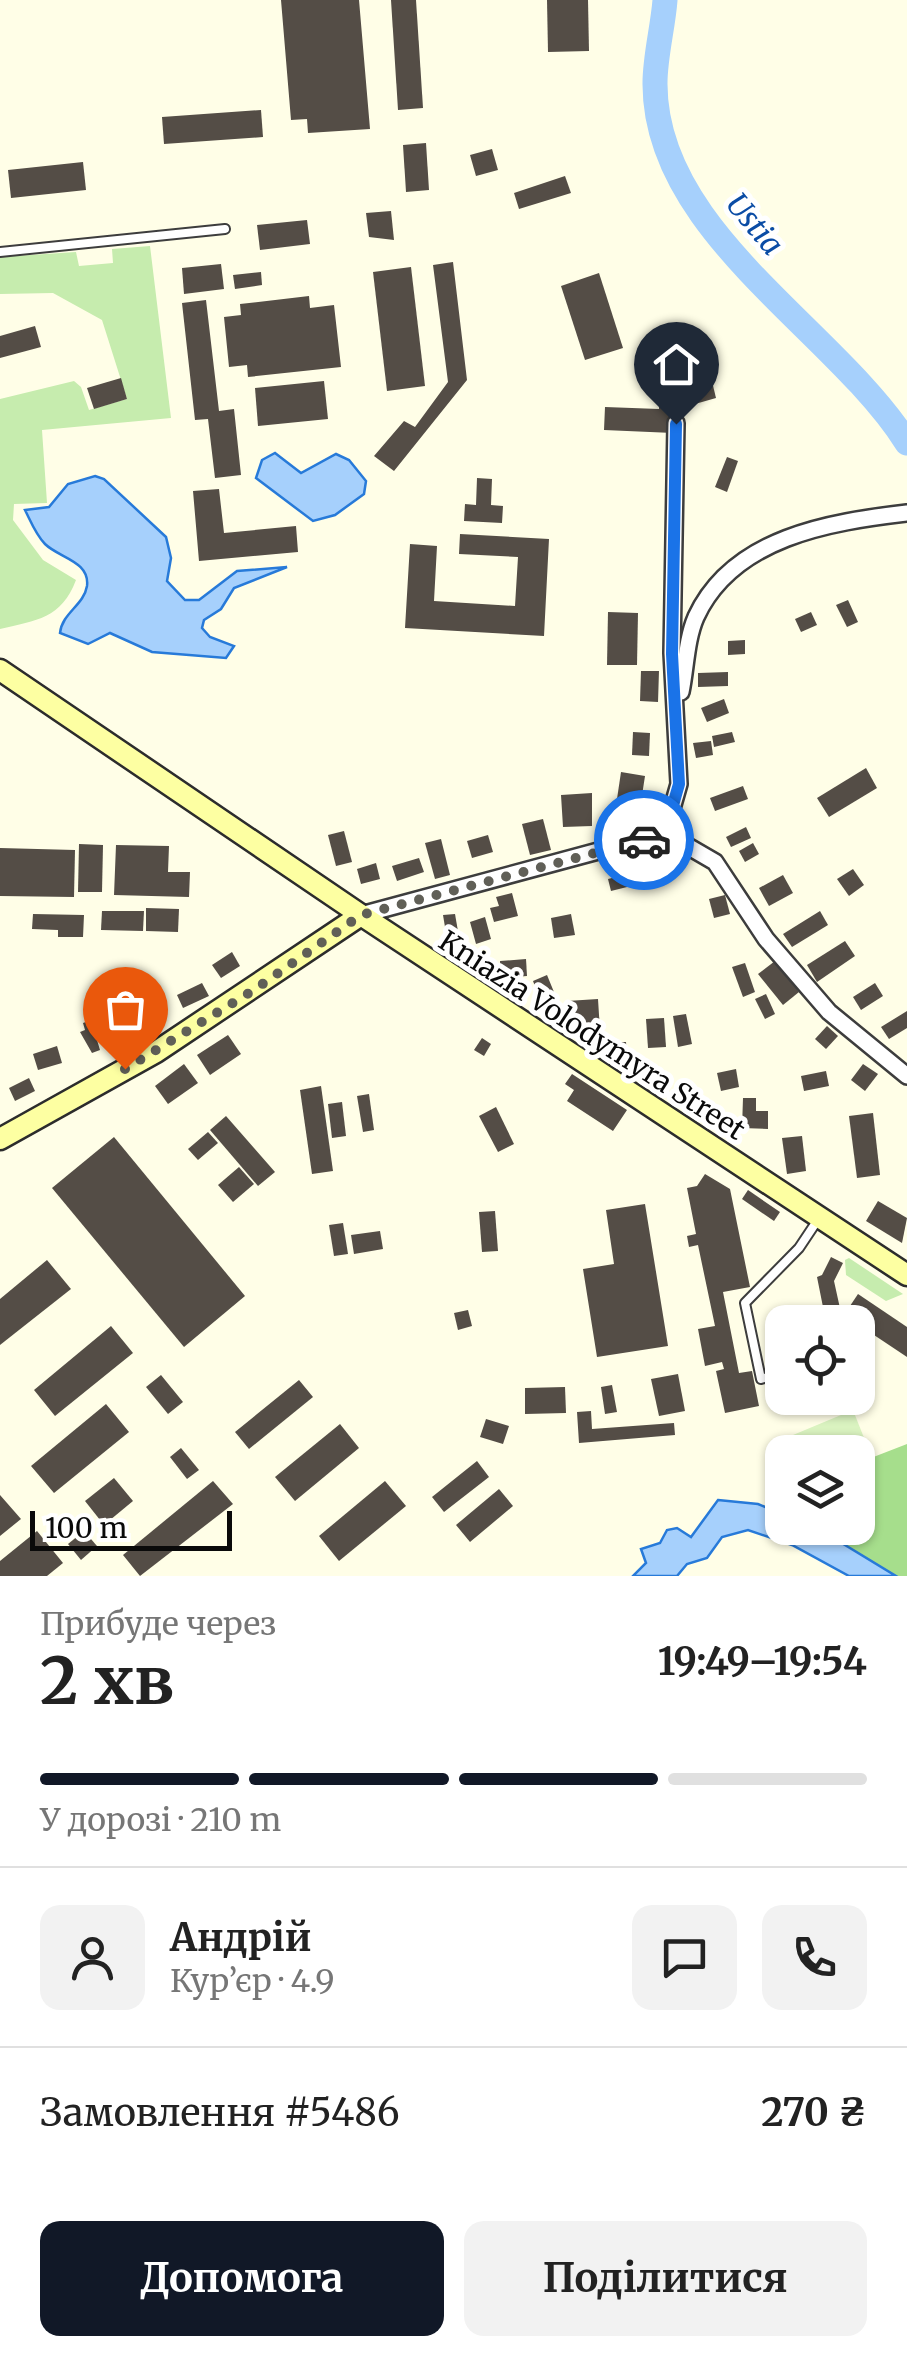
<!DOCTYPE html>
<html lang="uk">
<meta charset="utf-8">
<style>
body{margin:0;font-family:Merriweather,serif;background:#f2f2f2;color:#222;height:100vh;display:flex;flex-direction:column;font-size:38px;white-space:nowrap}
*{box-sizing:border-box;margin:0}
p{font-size:32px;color:#767676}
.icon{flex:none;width:55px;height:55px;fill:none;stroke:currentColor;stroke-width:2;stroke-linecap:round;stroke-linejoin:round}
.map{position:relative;height:1576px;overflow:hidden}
.side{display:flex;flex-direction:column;background:#fff;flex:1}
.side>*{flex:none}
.buttons{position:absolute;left:765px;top:1305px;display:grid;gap:20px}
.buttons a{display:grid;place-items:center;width:110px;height:110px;border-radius:20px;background:#fff;box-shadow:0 2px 8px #0004;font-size:50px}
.scale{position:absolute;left:30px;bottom:25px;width:202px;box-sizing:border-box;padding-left:10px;border:5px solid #0a0a0a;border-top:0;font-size:28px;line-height:35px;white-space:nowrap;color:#0a0a0a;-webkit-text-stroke:8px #fff;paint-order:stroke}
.pin{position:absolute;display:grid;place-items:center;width:85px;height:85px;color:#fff;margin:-102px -42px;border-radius:50% 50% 50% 0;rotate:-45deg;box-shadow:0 0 10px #0007}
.pin .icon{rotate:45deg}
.courier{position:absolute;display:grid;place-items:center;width:100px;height:100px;margin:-50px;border:8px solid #1a73e8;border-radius:50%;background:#fff;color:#222;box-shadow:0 2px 12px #0007}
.headline em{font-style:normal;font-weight:700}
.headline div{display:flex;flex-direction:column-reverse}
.headline{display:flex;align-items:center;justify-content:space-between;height:170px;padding:0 40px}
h1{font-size:65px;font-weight:700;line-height:75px}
.bar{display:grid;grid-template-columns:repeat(4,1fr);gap:15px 10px;align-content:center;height:120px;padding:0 40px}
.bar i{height:12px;border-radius:8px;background:#e0e0e0}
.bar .active{background:#111827}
.bar p{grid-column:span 4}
.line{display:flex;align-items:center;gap:25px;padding:0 40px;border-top:2px solid #e0e0e0}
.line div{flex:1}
.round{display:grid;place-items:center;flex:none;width:105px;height:105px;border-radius:20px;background:#f2f2f2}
.cta{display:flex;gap:20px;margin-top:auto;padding:20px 40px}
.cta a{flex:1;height:115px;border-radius:20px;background:#111827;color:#fff;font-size:40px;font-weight:700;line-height:115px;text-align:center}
.cta a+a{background:#f2f2f2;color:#222}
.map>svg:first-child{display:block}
</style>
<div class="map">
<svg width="907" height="1576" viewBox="0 0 907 1576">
<rect width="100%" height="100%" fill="#fffee7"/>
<g fill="#c6ecae">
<path d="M 150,246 L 171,418 L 42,430 L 47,503 L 14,504 L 13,520 L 43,560 L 76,580 C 61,619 37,620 0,629 L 0,399 L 74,381 L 81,387 L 89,410 L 127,399 L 102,320 L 53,293 L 0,294 L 0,257 L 76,252 L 79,266 L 113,263 L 112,249 Z"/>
<polygon points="849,1258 903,1294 886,1301 846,1275 845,1260"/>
</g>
<polygon fill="#a6de8c" points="907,1444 907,1576 896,1576 817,1528 858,1528 858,1463"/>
<polygon fill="#daf3c0" points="853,1410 870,1453 858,1457 858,1452 782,1452 782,1478 769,1445"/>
<g fill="#a6d0fc" stroke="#277ad9" stroke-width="2.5">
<polygon points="275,453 301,473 336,454 349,460 366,481 364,494 335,515 313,521 256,478 262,460"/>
<path d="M 95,476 L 104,479 L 166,537 L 171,558 L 167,581 L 185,600 L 199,600 L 237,571 L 287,567 L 234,588 L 221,609 L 204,620 L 202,628 L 210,637 L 234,646 L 226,658 L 152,652 L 110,633 L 88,644 L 60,633 C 62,613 84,605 87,586 C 90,561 59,558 45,544 C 36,535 31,522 25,510 L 49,507 L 68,484 Z"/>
<polygon points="718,1500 758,1504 782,1514 782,1528 817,1528 896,1576 849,1576 792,1545 748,1530 722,1537 707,1558 687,1564 677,1576 633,1576 646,1563 641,1549 660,1543 667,1530 677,1528 691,1537"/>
</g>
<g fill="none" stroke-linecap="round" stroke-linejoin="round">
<path stroke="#a6d0fc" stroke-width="25" d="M 665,0 C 663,27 655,56 655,83 C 654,232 835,329 907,443"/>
</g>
<g fill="#544d46">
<polygon points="281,0 359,0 370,129 308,133 307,119 291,120"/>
<polygon points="391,0 416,0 423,108 398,110"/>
<polygon points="547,0 588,0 589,51 548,52"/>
<polygon points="261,110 263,137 164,144 162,117"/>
<polygon points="426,143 429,190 406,192 403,145"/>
<polygon points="492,149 498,170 476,176 470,155"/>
<polygon points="83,162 86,190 11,198 8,170"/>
<polygon points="565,176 571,193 519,209 514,193"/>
<polygon points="391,211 394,240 369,237 366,213"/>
<polygon points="307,220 310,244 260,250 257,225"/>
<polygon points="453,262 467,380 394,471 374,456 404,421 415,427 448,382 433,265"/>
<polygon points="221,264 224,289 184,294 182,268"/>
<polygon points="411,267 425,386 387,391 373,272"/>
<polygon points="261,272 262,285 235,289 233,275"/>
<polygon points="599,273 623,348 585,360 561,286"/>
<polygon points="309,296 310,308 334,305 341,367 248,377 247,365 229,367 224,317 241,315 240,304"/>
<polygon points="206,300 219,411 234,409 241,475 215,478 208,419 195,420 182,303"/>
<polygon points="35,326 41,347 0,358 0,336"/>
<polygon points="709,369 716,398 695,404 688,375"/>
<polygon points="121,378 127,399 94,409 87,388"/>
<polygon points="324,381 328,419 258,426 255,388"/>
<polygon points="659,401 674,402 673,433 604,430 605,407 659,409"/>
<polygon points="727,457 738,461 727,492 715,487"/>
<polygon points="477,478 492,479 491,505 503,506 502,523 464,521 465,504 476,505"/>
<polygon points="219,489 224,533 296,526 298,552 199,561 193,491"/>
<polygon points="460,534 549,539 544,636 405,628 410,544 437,546 434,601 515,606 518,557 459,554"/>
<polygon points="848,600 858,622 847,627 836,605"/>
<polygon points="608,612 638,613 637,665 607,665"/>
<polygon points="811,612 817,625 801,632 795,619"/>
<polygon points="745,640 745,654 728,655 728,641"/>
<polygon points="641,671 659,671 658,702 640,701"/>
<polygon points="728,672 728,686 698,687 698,673"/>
<polygon points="724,699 729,713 707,722 701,708"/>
<polygon points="633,732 650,733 649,756 632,755"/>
<polygon points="732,732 735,742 714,747 712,736"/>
<polygon points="711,741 713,755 696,758 693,743"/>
<polygon points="866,768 877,788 829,817 817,798"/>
<polygon points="621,772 645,776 641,802 617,799"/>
<polygon points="743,786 748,799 715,811 710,798"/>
<polygon points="592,793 592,826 563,827 561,795"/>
<polygon points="543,819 551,850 530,855 522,824"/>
<polygon points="746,827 751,838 731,847 726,837"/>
<polygon points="344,831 352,862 336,866 328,835"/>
<polygon points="488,835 493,852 472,858 467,841"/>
<polygon points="441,839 450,875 435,879 425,843"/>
<polygon points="753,843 759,854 745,862 739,851"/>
<polygon points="79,844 103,845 102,892 78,892"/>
<polygon points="116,845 169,846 168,872 190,872 189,897 114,895"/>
<polygon points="0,848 75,850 74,897 0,896"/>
<polygon points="419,858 424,872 397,881 392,866"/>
<polygon points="376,863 380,879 361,884 357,869"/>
<polygon points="853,869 864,885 849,896 837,879"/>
<polygon points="628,874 631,886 611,891 608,879"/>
<polygon points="783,875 793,893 769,906 759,888"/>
<polygon points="512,893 518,916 494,922 490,908 499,906 496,897"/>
<polygon points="725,895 730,914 714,918 709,899"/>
<polygon points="146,908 179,909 178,932 146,931"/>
<polygon points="102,911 144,911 143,931 101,930"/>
<polygon points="820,911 828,925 792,947 783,934"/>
<polygon points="33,914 84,915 83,937 58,937 58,930 32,929"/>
<polygon points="455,914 459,937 447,939 443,915"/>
<polygon points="571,914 575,935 554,938 551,918"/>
<polygon points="485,917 491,939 476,944 470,922"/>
<polygon points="845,941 855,956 817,982 807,965"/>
<polygon points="232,952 240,966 221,978 212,965"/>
<polygon points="526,959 527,976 501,978 500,961"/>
<polygon points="775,961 799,992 783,1005 758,974"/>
<polygon points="745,963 755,992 743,997 732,967"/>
<polygon points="547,975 556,997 541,1002 533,981"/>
<polygon points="124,979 128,1001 96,1007 91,986"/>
<polygon points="202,983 209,996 183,1008 177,995"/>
<polygon points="875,983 883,996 861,1010 853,997"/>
<polygon points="766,994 775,1014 765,1019 755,999"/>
<polygon points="598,999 600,1030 569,1032 567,1001"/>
<polygon points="159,1010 164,1023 144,1030 139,1018"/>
<polygon points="907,1011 907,1028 889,1039 881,1027"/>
<polygon points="686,1014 692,1044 678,1047 673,1016"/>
<polygon points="664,1018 666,1047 648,1048 646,1019"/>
<polygon points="91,1020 100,1050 92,1053 80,1032 85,1030 83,1023"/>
<polygon points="827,1026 838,1036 826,1049 815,1039"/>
<polygon points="228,1035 241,1054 210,1075 197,1055"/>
<polygon points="482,1038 491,1044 484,1056 474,1050"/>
<polygon points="613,1042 626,1042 627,1060 614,1061"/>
<polygon points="57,1046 62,1063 38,1070 33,1054"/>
<polygon points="184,1064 198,1083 168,1104 155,1086"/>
<polygon points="863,1064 878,1074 865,1091 851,1080"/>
<polygon points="736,1069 739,1087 721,1091 717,1073"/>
<polygon points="826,1071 829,1086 804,1091 801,1076"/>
<polygon points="572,1074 627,1110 613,1131 567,1101 574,1090 565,1084"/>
<polygon points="29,1078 35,1091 15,1101 9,1088"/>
<polygon points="321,1086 333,1171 312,1174 300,1090"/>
<polygon points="369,1094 374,1130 363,1132 357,1096"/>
<polygon points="743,1098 756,1098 756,1111 768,1111 768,1129 742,1128"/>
<polygon points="342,1102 346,1136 332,1138 328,1104"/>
<polygon points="496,1107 514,1144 498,1152 479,1116"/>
<polygon points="873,1113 880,1175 857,1178 849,1116"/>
<polygon points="226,1116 275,1172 258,1186 210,1130"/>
<polygon points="208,1132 218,1143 198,1160 188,1149"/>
<polygon points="802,1136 806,1171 787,1174 782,1138"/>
<polygon points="114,1137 245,1296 184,1347 52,1188"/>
<polygon points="239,1167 254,1184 233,1202 218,1185"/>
<polygon points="705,1174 730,1189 750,1287 723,1292 739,1373 752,1371 759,1406 725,1413 716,1371 724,1369 722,1362 705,1366 698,1329 715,1326 698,1245 689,1247 687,1236 696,1234 687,1188 697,1186"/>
<polygon points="748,1190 780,1212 774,1221 742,1199"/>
<polygon points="878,1201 907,1218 902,1243 866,1221"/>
<polygon points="645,1204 668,1346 597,1357 583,1269 614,1264 606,1210"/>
<polygon points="495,1211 498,1251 482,1252 479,1212"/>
<polygon points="343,1223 348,1254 334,1256 329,1225"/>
<polygon points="380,1231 383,1249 354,1254 351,1235"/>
<polygon points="831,1257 843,1263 834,1281 843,1322 826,1322 817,1277 822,1275"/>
<polygon points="47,1260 71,1289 0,1345 0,1299"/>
<polygon points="858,1294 907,1327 907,1357 844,1315"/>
<polygon points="468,1310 472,1326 458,1330 454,1313"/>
<polygon points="111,1326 133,1353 55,1416 34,1390"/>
<polygon points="678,1374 685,1411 659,1416 651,1379"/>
<polygon points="161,1375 183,1402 168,1414 146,1387"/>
<polygon points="299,1380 313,1397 249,1449 235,1432"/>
<polygon points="612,1385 617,1412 605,1414 601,1387"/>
<polygon points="565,1387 566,1413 525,1414 525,1388"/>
<polygon points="798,1398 837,1398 803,1411"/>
<polygon points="106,1404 129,1432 54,1493 31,1466"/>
<polygon points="591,1411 592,1429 674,1423 675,1435 579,1443 577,1412"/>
<polygon points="486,1419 509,1426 503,1444 480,1437"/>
<polygon points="340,1424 359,1448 295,1501 275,1477"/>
<polygon points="181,1448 199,1470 187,1479 170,1457"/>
<polygon points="477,1461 489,1477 444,1512 432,1497"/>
<polygon points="114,1478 133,1501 104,1525 85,1501"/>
<polygon points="213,1481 233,1504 140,1576 123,1555"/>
<polygon points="385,1481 406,1506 339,1561 319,1536"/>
<polygon points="499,1489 513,1506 470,1542 456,1525"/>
<polygon points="0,1495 21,1519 0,1536"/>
<polygon points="37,1531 63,1563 47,1576 0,1576 0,1561"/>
<polygon points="84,1531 97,1546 81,1560 68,1544"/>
</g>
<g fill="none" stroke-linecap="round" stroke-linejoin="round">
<defs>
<g id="lane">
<polyline points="0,252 225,229"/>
<polyline points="782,1373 761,1379 745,1303 799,1248 817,1221"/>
</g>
<g id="street">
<path d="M 681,692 C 686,668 686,640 696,617 C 733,537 830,522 907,513"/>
<polyline points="665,833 715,862 766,939 829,1012 907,1076"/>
<polyline points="361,915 665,833 679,784 672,653 676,423"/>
</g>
<g id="secondary">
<polyline points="0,670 361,915 907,1275"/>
<polyline points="0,1139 156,1052 361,915"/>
</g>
</defs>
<use href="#lane" stroke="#3d3d3d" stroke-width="12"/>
<use href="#street" stroke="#3d3d3d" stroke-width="20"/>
<use href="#secondary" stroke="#2c2c2c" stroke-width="25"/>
<use href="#lane" stroke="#fff" stroke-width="8"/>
<use href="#street" stroke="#fff" stroke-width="15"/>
<use href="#secondary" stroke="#fdffa2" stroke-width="20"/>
</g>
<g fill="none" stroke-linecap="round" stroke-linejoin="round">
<polyline stroke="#605f57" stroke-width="10" stroke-dasharray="0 18" points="125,1069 254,990 361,915 644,840"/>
<polyline stroke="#1a73e8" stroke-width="12" points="644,840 665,833 679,784 672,654 676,424"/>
</g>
<g text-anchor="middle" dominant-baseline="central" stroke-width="10" stroke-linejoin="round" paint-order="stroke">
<g font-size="28" fill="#0a0a0a" stroke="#fff">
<text transform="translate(592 1035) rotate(33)">Kniazia Volodymyra Street</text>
</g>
<g font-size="30" font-style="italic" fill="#0a4ca5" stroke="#fff">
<text transform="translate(755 224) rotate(50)">Ustia</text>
</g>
</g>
</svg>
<div class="buttons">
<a><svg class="icon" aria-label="locate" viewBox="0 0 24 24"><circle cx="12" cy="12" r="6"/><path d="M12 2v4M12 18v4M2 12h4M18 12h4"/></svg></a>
<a><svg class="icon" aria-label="layers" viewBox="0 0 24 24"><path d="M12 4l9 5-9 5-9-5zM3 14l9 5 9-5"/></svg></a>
</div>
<div class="scale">100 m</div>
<div class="pin" style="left:125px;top:1069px;background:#ea580c"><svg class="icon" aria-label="bag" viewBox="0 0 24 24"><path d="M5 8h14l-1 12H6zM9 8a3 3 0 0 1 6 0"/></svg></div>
<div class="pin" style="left:676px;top:424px;background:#1f2937"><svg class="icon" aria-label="home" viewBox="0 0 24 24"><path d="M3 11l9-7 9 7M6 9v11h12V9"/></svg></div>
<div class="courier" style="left:644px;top:840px"><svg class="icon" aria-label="car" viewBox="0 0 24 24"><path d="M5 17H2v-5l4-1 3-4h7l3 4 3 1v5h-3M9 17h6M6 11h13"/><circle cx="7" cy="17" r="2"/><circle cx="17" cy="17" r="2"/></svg></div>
</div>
<section class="side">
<div class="headline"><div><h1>2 хв</h1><p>Прибуде через</p></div><em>19:49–19:54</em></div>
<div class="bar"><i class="active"></i><i class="active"></i><i class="active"></i><i></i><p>У дорозі · 210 m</p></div>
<div class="line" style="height:180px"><a class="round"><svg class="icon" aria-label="person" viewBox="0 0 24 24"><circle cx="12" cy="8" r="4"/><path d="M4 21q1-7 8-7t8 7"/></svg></a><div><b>Андрій</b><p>Кур’єр · 4.9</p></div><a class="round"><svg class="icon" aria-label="chat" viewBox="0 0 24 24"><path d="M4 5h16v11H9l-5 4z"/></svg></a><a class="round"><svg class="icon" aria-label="phone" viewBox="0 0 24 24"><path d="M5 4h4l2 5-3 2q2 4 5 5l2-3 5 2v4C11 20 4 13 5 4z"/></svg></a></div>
<div class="line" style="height:130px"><div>Замовлення #5486</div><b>270 ₴</b></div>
<div class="cta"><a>Допомога</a><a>Поділитися</a></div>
</section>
